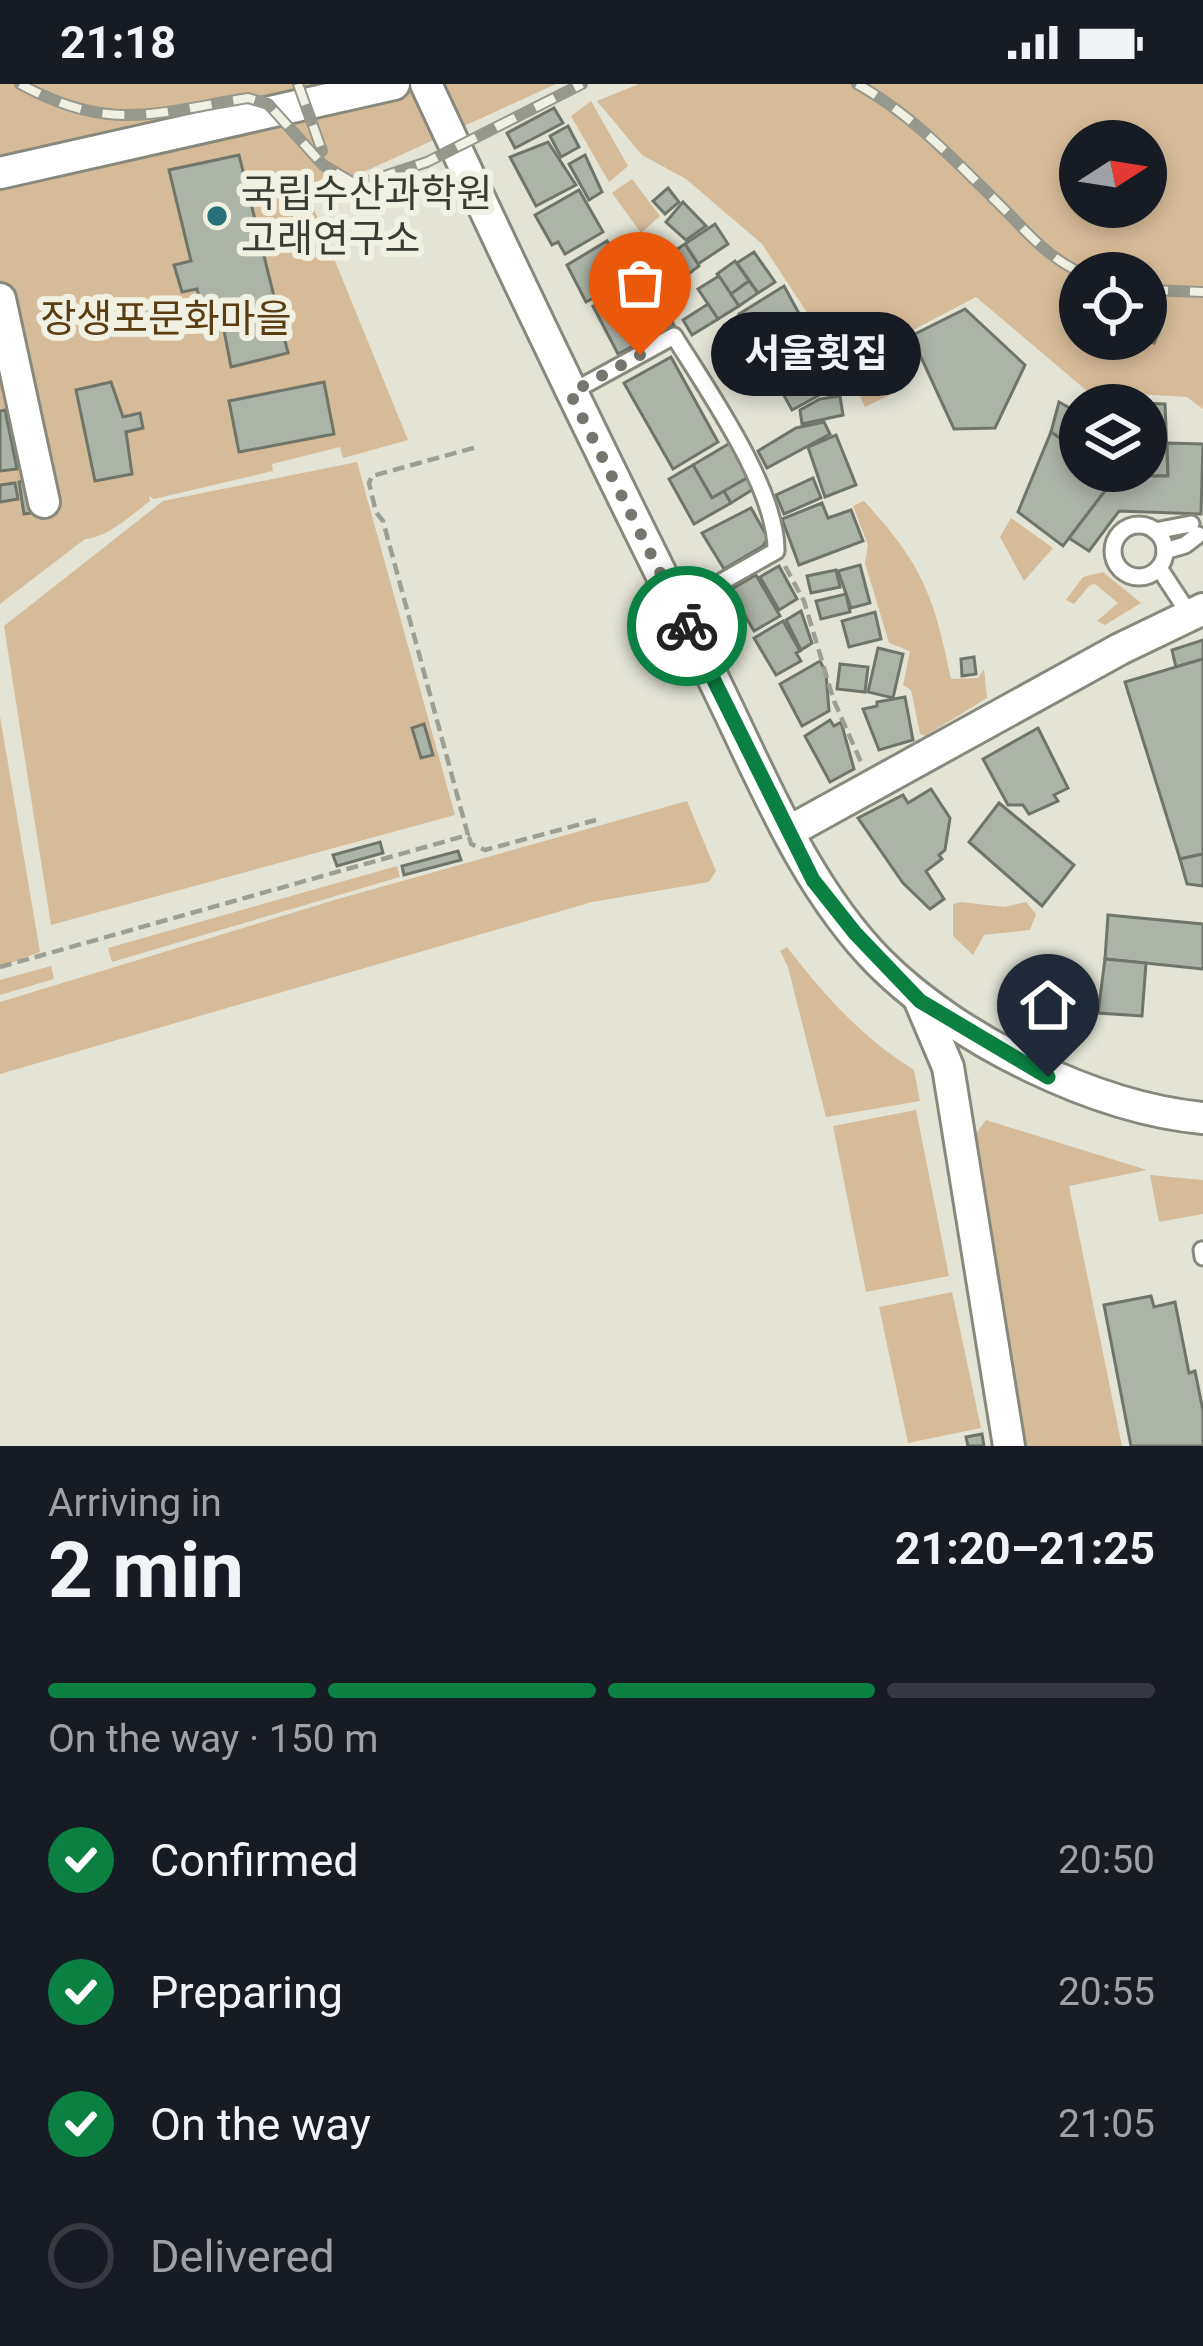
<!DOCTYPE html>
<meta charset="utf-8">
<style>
body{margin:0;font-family:Roboto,"Noto Sans KR",sans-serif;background:#20242c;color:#f1f3f6;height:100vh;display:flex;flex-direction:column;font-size:45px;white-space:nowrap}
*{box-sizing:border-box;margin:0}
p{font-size:39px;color:#9ea1a6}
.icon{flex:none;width:66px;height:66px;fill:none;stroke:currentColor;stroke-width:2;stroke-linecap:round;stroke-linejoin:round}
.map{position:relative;height:1362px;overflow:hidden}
.side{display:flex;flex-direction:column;background:#171b24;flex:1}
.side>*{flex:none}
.needle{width:78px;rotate:78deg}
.controls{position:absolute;left:1059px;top:36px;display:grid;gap:24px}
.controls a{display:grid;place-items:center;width:108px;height:108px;border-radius:50%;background:#171b24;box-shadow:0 6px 18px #0003;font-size:60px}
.pin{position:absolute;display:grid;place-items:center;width:102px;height:102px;color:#fff;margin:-123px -51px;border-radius:50% 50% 50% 0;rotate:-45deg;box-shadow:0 0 12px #0007}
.pin .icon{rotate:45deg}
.courier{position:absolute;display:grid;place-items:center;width:120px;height:120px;margin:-60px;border:9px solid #0b8043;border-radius:50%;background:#fff;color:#222;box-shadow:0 3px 15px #0007}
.bubble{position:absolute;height:84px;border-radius:42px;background:#171b24;box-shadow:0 6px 18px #0003;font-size:39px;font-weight:700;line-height:84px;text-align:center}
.overview em{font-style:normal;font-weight:700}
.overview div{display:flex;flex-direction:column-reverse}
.overview{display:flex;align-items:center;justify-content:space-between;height:204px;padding:0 48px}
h1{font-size:78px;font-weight:700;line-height:90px}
.bar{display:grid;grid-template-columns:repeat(4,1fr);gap:18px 12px;align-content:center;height:144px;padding:0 48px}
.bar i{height:15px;border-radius:9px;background:#363941}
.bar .selected{background:#0b8043}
.bar p{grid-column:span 4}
ol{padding:0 48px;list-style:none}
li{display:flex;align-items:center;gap:36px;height:132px}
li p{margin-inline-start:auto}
li .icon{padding:12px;border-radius:50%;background:#0b8043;color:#fff;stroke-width:4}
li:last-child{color:#9ea1a6}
li i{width:66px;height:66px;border:6px solid #363941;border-radius:50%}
.status{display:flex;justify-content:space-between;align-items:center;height:84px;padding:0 60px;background:#171b24;direction:ltr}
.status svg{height:33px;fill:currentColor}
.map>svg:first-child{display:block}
</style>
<div class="status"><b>21:18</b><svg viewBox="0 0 49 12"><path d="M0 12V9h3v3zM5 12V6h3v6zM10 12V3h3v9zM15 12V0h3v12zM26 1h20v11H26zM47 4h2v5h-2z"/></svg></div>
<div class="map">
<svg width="1203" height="1362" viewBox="0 0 1203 1362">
<rect width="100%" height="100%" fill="#e3e4d6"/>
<g fill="#d6bb98" fill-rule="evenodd">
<path d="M 0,0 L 556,0 L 309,113 L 408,356 L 343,374 L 340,363 L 272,380 L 273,387 L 154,415 L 149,412 L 150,417 C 131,431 109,453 85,455 L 0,520 Z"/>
<path d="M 639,0 L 1203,0 L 1203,325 L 1187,313 L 1087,307 L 976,213 L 900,253 L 875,229 L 825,256 L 762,160 L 686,95 L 642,71 L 597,17 ZM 1080,57 L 1146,57 L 1146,123 L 1080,123 ZM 1080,189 L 1146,189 L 1146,255 L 1080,255 Z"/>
<polygon points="591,17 628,82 609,98 571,32"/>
<polygon points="632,95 660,132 641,149 612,109"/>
<polygon points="867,241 898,307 865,323 835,257"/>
<polygon points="357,378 455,731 51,841 4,542 163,417"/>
<path d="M 864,417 C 922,480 934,511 951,595 L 978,594 L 984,585 L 987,614 L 925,652 L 920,650 L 911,606 L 903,601 L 910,567 L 889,559 L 865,479 L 868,461 L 853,422 Z"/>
<polygon points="1011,434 1053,464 1024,497 1000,453"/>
<polygon points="1103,488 1141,519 1105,541 1097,537 1118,519 1095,500 1090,501 1074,520 1066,516 1083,493"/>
<polygon points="0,632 40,868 0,883"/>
<polygon points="687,717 716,787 709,798 592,818 0,990 0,918 338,815"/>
<polygon points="397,782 400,793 112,878 108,864"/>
<polygon points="961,818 1004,823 1026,818 1036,830 1030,846 984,851 973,871 953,852 953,820"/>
<path d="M 787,863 C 825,912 861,953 914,986 L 920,1017 L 826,1033 L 788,883 L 780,867 Z"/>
<polygon points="51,882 54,895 0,911 0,896"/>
<polygon points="916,1026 949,1192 866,1208 833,1042"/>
<polygon points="986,1036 1147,1086 1069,1102 1122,1362 1024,1362 973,1054"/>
<polygon points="1150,1091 1203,1096 1203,1130 1159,1138"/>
<polygon points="952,1208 981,1344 908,1359 879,1223"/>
</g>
<g fill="#acb3a7" stroke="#6f756a" stroke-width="3">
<polygon points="554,24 563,39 515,64 507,49"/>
<polygon points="568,42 579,63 561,73 550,52"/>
<polygon points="548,58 576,101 536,122 510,73"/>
<polygon points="239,71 288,269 231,283 223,241 229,240 226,227 204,233 197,205 182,208 174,181 191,177 169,86"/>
<polygon points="585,71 602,108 589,116 569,80"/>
<polygon points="668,104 679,118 665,130 653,117"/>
<polygon points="579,106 603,148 565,170 558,158 552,161 535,131"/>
<polygon points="683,118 706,142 686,156 666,138"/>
<polygon points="715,140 728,160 698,180 685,160"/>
<polygon points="607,157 634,191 586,218 567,181"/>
<polygon points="685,160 699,182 670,204 659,177"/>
<polygon points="754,168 775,198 758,209 737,179"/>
<polygon points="735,177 749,197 731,210 717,190"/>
<polygon points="649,192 674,241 618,270 593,222"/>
<polygon points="719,192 739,222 718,235 698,205"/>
<polygon points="749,197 758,209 739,222 731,210"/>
<polygon points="784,202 838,301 792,326 739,230"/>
<polygon points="708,220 718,235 692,251 683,236"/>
<polygon points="965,225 1025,281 995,344 954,345 914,258 915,250"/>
<polygon points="1146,233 1162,240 1154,259 1144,255"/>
<polygon points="671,273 718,358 673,385 624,299"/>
<polygon points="111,298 123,333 140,329 143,344 126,348 132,390 95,397 76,306"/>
<polygon points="324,298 334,350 239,368 229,317"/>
<polygon points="840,312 843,331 802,340 800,326 820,315"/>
<polygon points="1085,317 1165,320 1168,392 1104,392 1101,387 1146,387 1146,321 1082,321"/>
<polygon points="1059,318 1077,328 1080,324 1080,368 1051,348"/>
<polygon points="5,326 17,385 0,387 0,327"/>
<polygon points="824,338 830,350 767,384 758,367 796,344"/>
<polygon points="1051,348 1080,368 1080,387 1101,387 1108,403 1063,462 1018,428"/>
<polygon points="836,351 856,401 825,413 808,363"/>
<polygon points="730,359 749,393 712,414 693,381"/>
<polygon points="1167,359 1203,360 1201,430 1119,427 1089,467 1069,454 1108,403 1104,392 1168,392"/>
<polygon points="693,381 712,414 724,407 731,419 694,440 669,395"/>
<polygon points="749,393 755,404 731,419 724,407"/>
<polygon points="813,394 821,414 784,430 776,411"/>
<polygon points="34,396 39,428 24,430 19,398"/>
<polygon points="15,399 18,415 0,418 0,401"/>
<polygon points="822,419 828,434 851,426 863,457 799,481 782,435"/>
<polygon points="751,424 768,454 763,462 724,485 702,449"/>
<polygon points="860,481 870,519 851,524 838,487"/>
<polygon points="779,482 797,515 779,526 760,493"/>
<polygon points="836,486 840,503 811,509 807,492"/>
<polygon points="756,491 780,532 754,547 730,506"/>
<polygon points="846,510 850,528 821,535 816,517"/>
<polygon points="801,527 812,559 801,566 786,536"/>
<polygon points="875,528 881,555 849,563 842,537"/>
<polygon points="783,537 800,567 796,569 801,577 776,591 754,554"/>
<polygon points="1203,556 1203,575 1176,583 1172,566"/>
<polygon points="878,564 903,570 893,614 868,608"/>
<polygon points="974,573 976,590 962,592 961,575"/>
<polygon points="1203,575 1203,770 1180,775 1125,598"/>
<polygon points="820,577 826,589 829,627 802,642 780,600"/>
<polygon points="840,580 868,583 865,608 837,605"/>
<polygon points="905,613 913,656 879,666 863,625 877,622 877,618"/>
<polygon points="830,636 834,642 841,638 854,685 830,698 805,652"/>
<polygon points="424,640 433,671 421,674 412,644"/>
<polygon points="1038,644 1068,704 1054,711 1058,717 1029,730 1023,721 1008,721 983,675"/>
<polygon points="931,705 950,734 945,766 939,771 942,775 926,787 944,815 930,825 903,799 858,734 903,711 908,719"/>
<polygon points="999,719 1074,781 1042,822 969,758"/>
<polygon points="380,758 383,769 337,782 333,771"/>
<polygon points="458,767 461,776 404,791 402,782"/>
<polygon points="1203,770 1203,802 1187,800 1180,775"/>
<polygon points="1108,831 1203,840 1203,885 1105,875"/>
<polygon points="1105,875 1146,879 1142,932 1098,929"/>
<polygon points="1151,1212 1154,1223 1175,1218 1189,1289 1195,1287 1203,1327 1203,1362 1131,1362 1104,1221"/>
<polygon points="982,1350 984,1362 968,1362 966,1353"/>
</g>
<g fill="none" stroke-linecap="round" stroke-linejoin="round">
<defs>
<g id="service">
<path d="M 570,309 L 674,252 C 707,305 777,405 776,467 L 677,523"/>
<circle cx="1139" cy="467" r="26"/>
<polyline points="1155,447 1191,440"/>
<polyline points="1165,467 1185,461 1198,451"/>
<polyline points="1159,484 1190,531"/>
<polyline points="1202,1166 1203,1173"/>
</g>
<g id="minor">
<path d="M 426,0 C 517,196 610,389 707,582 C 758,683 800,798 880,879 C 957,956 1095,1024 1203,1034"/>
<polyline points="0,89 394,0"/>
<polyline points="0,215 44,418"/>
<polyline points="790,747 1120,565 1203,525"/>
<polyline points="920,917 948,983 1009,1362"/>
</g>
</defs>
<use href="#service" stroke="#87897c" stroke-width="21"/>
<use href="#minor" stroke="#87897c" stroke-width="36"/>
<g stroke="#9e9f94" stroke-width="4.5" stroke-dasharray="12 6" stroke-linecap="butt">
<polyline points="785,482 804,517 834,617 861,678"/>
<polyline points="469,753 471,760 485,766 596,736"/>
<polyline points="0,883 468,751 383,437 376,428 369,399 372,392 477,363"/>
</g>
<use href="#service" stroke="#fff" stroke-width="15"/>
<use href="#minor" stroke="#fff" stroke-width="30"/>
<defs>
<g id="rail">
<path d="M 20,0 C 110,49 154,29 248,14 L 268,20 L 323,81 L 357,101 L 427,78 L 582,0"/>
<polyline points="298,0 322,67"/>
<path d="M 857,0 C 913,31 956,78 1002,123 C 1027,148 1049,175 1082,189"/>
<polyline points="1146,206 1203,208"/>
</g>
</defs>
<use href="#rail" stroke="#97988d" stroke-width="12"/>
<use href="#rail" stroke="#f0f1e3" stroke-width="8" stroke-dasharray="22" stroke-linecap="butt"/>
</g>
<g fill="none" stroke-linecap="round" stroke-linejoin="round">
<polyline stroke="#75766d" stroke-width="12" stroke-dasharray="0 21.6" points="640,271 570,309 687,542"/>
<polyline stroke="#0b8043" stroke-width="15" points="687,542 813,796 855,849 920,917 1048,993"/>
</g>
<circle fill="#28717a" stroke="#f0f1e3" stroke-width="4.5" cx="217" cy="132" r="12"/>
<g text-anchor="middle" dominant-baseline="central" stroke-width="12" stroke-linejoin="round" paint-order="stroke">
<g font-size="39" fill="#3a3b35" stroke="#f0f1e3" text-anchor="start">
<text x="241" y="110">국립수산과학원<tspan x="241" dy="45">고래연구소</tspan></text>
</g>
<g font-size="39" fill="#5a3d10" stroke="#f0f1e3">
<text x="166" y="235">장생포문화마을</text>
</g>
</g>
</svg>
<div class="controls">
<a><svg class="needle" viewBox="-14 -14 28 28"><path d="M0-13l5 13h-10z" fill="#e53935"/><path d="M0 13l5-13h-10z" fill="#9ea1a6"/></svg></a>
<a><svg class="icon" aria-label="locate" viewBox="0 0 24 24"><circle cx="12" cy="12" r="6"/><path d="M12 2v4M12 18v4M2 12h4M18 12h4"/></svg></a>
<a><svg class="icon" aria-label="layers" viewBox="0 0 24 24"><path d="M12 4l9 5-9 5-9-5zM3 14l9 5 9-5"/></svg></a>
</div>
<div class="pin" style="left:640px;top:271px;background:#ea580c"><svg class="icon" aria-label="bag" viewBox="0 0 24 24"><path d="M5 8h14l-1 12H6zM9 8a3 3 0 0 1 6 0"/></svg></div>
<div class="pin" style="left:1048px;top:993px;background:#1f2937"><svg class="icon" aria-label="home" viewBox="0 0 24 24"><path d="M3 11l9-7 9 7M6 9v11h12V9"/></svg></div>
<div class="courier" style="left:687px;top:542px"><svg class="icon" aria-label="bike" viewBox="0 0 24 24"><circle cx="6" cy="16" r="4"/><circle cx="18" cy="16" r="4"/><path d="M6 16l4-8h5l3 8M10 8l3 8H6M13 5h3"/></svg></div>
<div class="bubble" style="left:711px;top:228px;width:210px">서울횟집</div>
</div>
<section class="side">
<div class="overview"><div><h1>2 min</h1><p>Arriving in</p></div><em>21:20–21:25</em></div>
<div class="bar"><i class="selected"></i><i class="selected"></i><i class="selected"></i><i></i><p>On the way · 150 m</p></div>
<ol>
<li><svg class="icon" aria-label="check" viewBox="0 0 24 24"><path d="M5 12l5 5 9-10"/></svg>Confirmed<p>20:50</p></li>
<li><svg class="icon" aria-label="check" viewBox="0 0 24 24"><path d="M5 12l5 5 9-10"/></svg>Preparing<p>20:55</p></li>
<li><svg class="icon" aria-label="check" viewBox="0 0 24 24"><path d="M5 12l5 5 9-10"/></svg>On the way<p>21:05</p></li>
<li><i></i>Delivered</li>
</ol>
</section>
